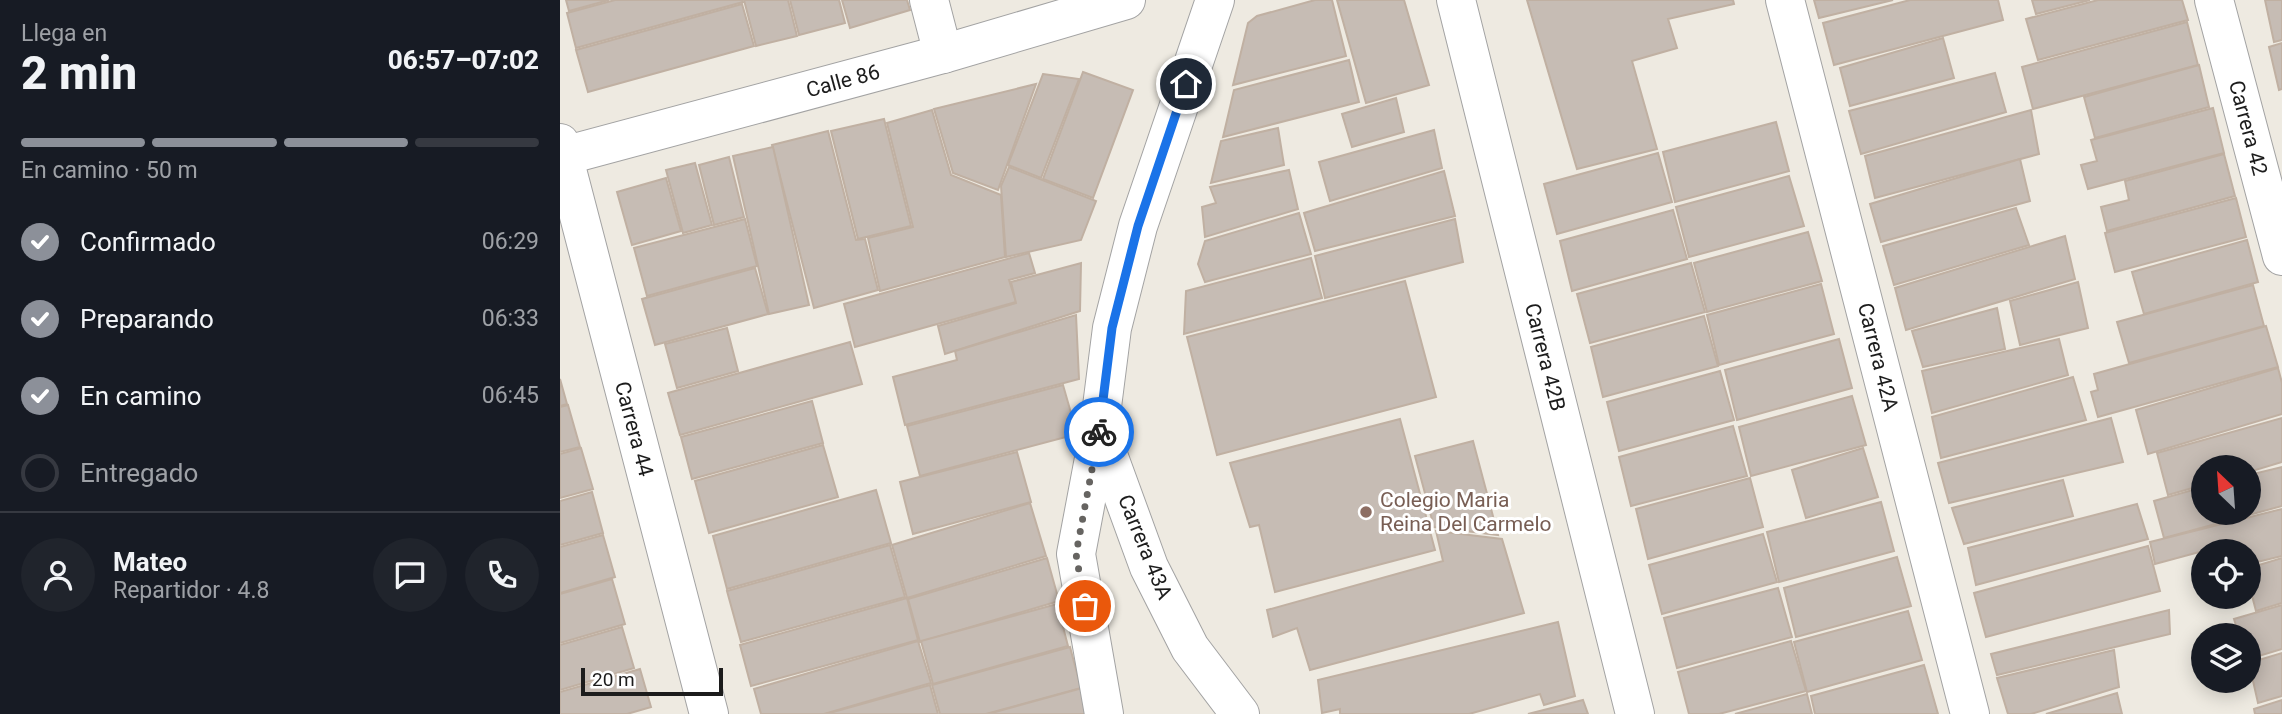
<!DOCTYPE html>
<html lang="es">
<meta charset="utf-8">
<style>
body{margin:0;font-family:Roboto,sans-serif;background:#20242c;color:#f1f3f6;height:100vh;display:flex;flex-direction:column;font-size:26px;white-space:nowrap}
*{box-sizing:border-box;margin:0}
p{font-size:23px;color:#9ea1a6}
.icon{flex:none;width:38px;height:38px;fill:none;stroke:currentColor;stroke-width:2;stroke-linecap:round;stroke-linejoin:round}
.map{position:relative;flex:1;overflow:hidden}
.side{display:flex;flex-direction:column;background:#171b24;width:560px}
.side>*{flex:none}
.needle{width:46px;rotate:335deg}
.fabs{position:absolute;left:1631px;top:455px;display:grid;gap:14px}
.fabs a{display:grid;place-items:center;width:70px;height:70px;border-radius:50%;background:#171b24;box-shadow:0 4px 18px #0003;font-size:35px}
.scale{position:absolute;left:21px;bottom:18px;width:142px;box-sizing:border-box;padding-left:7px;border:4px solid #1c1c1c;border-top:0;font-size:19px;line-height:24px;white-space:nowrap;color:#1c1c1c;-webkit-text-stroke:5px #fff;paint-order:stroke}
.pin{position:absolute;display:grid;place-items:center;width:60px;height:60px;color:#fff;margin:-30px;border:4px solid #fff;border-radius:50%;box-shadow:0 2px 7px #0007}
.courier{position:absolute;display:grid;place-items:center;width:70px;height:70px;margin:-35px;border:5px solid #1a73e8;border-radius:50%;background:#fff;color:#222;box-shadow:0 2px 9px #0007}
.summary em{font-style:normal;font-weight:800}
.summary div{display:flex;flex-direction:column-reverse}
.summary{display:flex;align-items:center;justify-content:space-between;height:119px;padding:0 21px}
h1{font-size:46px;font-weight:800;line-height:52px}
.bar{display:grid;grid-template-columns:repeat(4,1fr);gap:10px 7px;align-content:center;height:84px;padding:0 21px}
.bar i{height:9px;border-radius:5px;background:#363941}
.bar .selected{background:#8c9099}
.bar p{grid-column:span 4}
.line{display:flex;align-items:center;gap:18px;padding:0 21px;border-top:2px solid #363941}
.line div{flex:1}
.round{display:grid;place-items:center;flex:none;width:74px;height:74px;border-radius:37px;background:#20242c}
ol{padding:0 21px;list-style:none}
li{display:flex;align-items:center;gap:21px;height:77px}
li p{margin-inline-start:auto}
li .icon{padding:7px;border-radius:50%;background:#8c9099;color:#fff;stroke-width:4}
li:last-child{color:#9ea1a6}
li i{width:38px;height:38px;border:4px solid #363941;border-radius:50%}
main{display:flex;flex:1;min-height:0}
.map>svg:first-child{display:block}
</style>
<main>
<section class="side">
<div class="summary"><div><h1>2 min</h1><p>Llega en</p></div><em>06:57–07:02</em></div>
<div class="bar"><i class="selected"></i><i class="selected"></i><i class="selected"></i><i></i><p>En camino · 50 m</p></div>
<ol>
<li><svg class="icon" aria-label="check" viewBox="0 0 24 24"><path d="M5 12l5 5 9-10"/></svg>Confirmado<p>06:29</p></li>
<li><svg class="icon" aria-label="check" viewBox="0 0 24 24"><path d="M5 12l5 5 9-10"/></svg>Preparando<p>06:33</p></li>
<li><svg class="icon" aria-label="check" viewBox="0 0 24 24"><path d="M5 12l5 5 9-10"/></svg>En camino<p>06:45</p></li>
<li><i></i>Entregado</li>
</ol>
<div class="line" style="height:126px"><a class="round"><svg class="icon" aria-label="person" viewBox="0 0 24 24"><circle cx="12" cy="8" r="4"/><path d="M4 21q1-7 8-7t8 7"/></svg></a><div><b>Mateo</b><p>Repartidor · 4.8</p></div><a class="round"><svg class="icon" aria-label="chat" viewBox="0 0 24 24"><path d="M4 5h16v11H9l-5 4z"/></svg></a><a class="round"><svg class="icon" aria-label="phone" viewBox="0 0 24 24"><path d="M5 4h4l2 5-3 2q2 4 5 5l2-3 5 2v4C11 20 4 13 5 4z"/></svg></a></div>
</section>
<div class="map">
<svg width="1722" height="714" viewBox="0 0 1722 714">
<rect width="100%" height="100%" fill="#eeeae1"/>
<g fill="#c6bcb4" stroke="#c0b0a2" stroke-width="2">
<polygon points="6,0 49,0 9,11"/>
<polygon points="55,0 182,0 183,2 16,48 7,13"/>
<polygon points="184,0 228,0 237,36 196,46"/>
<polygon points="230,0 279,0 285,23 239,35"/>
<polygon points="282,0 347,0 350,10 290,28"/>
<polygon points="755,0 772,0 786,56 673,85 688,23 697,16"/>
<polygon points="777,0 844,0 869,85 806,103"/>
<polygon points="967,0 1173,0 1174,4 1108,19 1117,48 1072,61 1097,149 1017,169"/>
<polygon points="1254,0 1333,0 1259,18"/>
<polygon points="1350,0 1438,0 1443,20 1274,65 1263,23"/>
<polygon points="1472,0 1530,0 1476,14"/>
<polygon points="1538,0 1622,0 1628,20 1478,60 1466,19"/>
<polygon points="1705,0 1722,0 1722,40 1714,42"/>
<polygon points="182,4 194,46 28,92 16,50"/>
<polygon points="1627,22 1638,65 1473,109 1462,67"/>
<polygon points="1383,38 1394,78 1290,106 1280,68"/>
<polygon points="1722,43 1722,89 1719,90 1709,47"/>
<polygon points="789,60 799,102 663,137 674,90"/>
<polygon points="1639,65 1649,107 1535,138 1524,97"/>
<polygon points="523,72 573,90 533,198 483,179"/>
<polygon points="1435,73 1446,112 1301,154 1289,111"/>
<polygon points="483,74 519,79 481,178 448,165"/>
<polygon points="476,84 438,190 393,173 374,109"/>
<polygon points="836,98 844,132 792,147 782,114"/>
<polygon points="1653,108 1664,153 1528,189 1521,165 1537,161 1531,140"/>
<polygon points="372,110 391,175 441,195 445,257 320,291 308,238 353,227 327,123"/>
<polygon points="1471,110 1479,154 1315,198 1305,156"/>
<polygon points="324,119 351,226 298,239 271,131"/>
<polygon points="1216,122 1229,171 1115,202 1103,152"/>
<polygon points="718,128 724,165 651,183 661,141"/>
<polygon points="874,130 882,168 770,201 759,162"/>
<polygon points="268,131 296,240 305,239 318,290 254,308 212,145"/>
<polygon points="213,147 249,305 209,314 173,156"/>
<polygon points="1098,153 1112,202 997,234 984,184"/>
<polygon points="1664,154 1675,196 1547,231 1541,207 1569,200 1565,181"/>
<polygon points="169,157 184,217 154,225 139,165"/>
<polygon points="1460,159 1470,201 1321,242 1310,204"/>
<polygon points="135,163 152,225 123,233 106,170"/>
<polygon points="449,167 536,201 521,240 446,257 441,186"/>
<polygon points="729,170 738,209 645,237 642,207 656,203 650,187"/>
<polygon points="884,171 895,216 755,251 744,213"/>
<polygon points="1229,176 1244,226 1129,257 1116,207"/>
<polygon points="106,178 121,231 72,245 57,192"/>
<polygon points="1676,198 1686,237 1555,272 1545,233"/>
<polygon points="1456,208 1469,245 1334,285 1323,246"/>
<polygon points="1113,210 1127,259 1012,291 1000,241"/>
<polygon points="739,213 751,254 645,282 638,264 645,241"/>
<polygon points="185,219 197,266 87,296 74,248"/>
<polygon points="895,219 903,262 765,298 755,256"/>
<polygon points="1248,232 1262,281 1147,312 1134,263"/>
<polygon points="1505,236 1515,279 1346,330 1335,288"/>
<polygon points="1687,240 1698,282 1584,314 1572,272"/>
<polygon points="469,253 475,273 449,280 456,302 295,347 284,304"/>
<polygon points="751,258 762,298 624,334 626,291"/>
<polygon points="521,263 520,311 385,354 378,326 456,303 451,282"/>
<polygon points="1131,263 1145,312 1030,343 1017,294"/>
<polygon points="195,268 208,314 95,345 82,299"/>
<polygon points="845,281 876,397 657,455 627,337"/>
<polygon points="1518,282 1528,328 1460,345 1450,301"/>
<polygon points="1261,284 1274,334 1159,365 1147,315"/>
<polygon points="1693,285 1704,326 1569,363 1557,322"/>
<polygon points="1437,308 1445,349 1363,367 1352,331"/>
<polygon points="516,315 519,379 345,425 333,377 397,360 395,351"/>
<polygon points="1144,316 1158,366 1043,397 1031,347"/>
<polygon points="1706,326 1718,367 1538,417 1531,392 1538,390 1534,374"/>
<polygon points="167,328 178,371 117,388 105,344"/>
<polygon points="1279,339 1292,388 1177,420 1165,370"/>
<polygon points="1499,339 1508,375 1372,413 1362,371"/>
<polygon points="290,342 302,384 120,435 108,393"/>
<polygon points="1718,368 1722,383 1722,414 1588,454 1576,410"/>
<polygon points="1160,371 1174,420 1059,451 1047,402"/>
<polygon points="1513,377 1526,420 1381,458 1372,417"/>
<polygon points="0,379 7,404 0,406"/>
<polygon points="503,385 517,434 360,476 347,426"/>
<polygon points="1292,396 1306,445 1191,476 1179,427"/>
<polygon points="252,401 263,443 132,479 121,437"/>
<polygon points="8,405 20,447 0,452 0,407"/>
<polygon points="1551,418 1563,462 1389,503 1378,463"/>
<polygon points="1722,418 1722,462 1689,472 1689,467 1643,467 1643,485 1608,495 1597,453"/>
<polygon points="840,419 875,550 715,592 699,525 690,527 670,463"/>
<polygon points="1173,426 1187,476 1071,506 1059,457"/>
<polygon points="913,441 938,535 874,527 855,456"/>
<polygon points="263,445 278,497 149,533 135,481"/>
<polygon points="21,448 33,489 0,498 0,454"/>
<polygon points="1303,448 1318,497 1246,518 1232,470"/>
<polygon points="457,452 471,502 353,534 340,482"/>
<polygon points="1722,467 1722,506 1604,538 1594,501 1643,487 1643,513 1689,513 1689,475"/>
<polygon points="1190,478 1203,527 1088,559 1076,509"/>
<polygon points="1503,480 1513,516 1404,544 1392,508"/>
<polygon points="316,490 331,543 167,589 153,536"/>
<polygon points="32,492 43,533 0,545 0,501"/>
<polygon points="1321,502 1334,551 1219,582 1207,532"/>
<polygon points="470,503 486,556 347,598 332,545"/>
<polygon points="1577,504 1588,539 1416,585 1408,548"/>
<polygon points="1722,509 1722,556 1689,564 1689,551 1643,551 1595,564 1590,542"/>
<polygon points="876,531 942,539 964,613 750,670 737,628 713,637 707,610 883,561"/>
<polygon points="1203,534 1217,582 1102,614 1089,565"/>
<polygon points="43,535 55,577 0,593 0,547"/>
<polygon points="330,545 345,597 181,642 167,591"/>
<polygon points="1588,546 1600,591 1426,637 1414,593"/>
<polygon points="1337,557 1351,606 1236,637 1224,588"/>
<polygon points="487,558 499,601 360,642 348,599"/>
<polygon points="1722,558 1722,603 1696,611 1689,584 1689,568"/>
<polygon points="52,579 65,624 0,643 0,594"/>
<polygon points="1218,588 1232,637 1117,668 1104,618"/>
<polygon points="347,598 358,640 191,686 180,645"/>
<polygon points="497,604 508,646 373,684 361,641"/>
<polygon points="1722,605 1722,649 1689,659 1689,635 1679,635 1674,619"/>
<polygon points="1609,610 1610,634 1437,675 1431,654"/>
<polygon points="1348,611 1362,660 1247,692 1234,642"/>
<polygon points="998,622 1015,696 984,705 980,694 909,714 780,714 780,709 762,713 758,680"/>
<polygon points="62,627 74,668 0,690 0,645"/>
<polygon points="358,641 371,683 264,714 201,714 194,689"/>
<polygon points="1231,641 1246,691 1159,714 1129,714 1118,672"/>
<polygon points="510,647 521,688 426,714 380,714 372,685"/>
<polygon points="1554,650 1559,687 1471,714 1448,714 1437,678"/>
<polygon points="1722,653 1722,696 1698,703 1689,663"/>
<polygon points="1364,665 1378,714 1255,714 1251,696"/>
<polygon points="80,669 91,707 67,714 0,714 0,692"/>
<polygon points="370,685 378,714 266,714"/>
<polygon points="526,687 529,714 428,714"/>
<polygon points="1557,693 1562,714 1486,714"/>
<polygon points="1247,694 1252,714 1175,714"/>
<polygon points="1023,700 1028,714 968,714"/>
<polygon points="1722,700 1722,714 1695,714 1694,709"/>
</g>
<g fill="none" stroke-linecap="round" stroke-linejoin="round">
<defs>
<g id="minor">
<polyline points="369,0 383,54"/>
<polyline points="655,0 578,226 552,328 539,430 589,567 630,648 680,714"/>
<polyline points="896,0 1075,714"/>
<polyline points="1225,0 1410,714"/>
<polyline points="1654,0 1722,256"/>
<polyline points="0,143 149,714"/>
<polyline points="0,157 383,54 566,0"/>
<polyline points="539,432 516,554 544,714"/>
</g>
</defs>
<use href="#minor" stroke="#a3a3a3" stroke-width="40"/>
<use href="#minor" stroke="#fff" stroke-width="38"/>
</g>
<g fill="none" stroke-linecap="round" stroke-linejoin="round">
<polyline stroke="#666461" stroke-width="7" stroke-dasharray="0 12.6" points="525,606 516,554 539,432"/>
<polyline stroke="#1a73e8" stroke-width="9" points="539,432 552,328 578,226 626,84"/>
</g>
<circle fill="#8d6e63" stroke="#fff" stroke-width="2.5" cx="806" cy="512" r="7"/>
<g text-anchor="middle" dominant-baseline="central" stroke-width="6" stroke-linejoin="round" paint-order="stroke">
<g font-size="21" fill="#1c1c1c" stroke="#fff">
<text transform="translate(283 81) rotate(-15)">Calle 86</text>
<text transform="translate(1688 128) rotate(75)">Carrera 42</text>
<text transform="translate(985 357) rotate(76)">Carrera 42B</text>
<text transform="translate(1318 357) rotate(76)">Carrera 42A</text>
<text transform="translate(74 429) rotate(75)">Carrera 44</text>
<text transform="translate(585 547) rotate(68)">Carrera 43A</text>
</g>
<g font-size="21" fill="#785e54" stroke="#fff" text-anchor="start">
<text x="820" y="500">Colegio Maria<tspan x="820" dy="24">Reina Del Carmelo</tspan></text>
</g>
</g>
</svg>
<div class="fabs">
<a><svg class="needle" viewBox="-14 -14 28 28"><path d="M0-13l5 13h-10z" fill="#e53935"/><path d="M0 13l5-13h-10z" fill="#9ea1a6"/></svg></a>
<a><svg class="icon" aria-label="locate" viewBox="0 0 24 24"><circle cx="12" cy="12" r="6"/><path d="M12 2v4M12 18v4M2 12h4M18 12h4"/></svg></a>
<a><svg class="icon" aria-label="layers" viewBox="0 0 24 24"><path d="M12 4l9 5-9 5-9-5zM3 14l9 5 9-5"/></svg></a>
</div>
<div class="scale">20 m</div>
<div class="pin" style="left:525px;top:606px;background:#ea580c"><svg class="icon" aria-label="bag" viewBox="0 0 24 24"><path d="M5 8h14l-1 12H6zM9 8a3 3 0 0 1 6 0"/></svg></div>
<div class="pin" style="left:626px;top:84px;background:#1f2937"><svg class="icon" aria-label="home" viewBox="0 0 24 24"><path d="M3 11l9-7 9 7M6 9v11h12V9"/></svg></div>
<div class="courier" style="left:539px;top:432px"><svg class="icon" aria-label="bike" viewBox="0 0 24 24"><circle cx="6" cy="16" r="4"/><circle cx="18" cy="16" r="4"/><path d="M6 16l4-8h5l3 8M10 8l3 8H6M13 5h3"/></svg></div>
</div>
</main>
